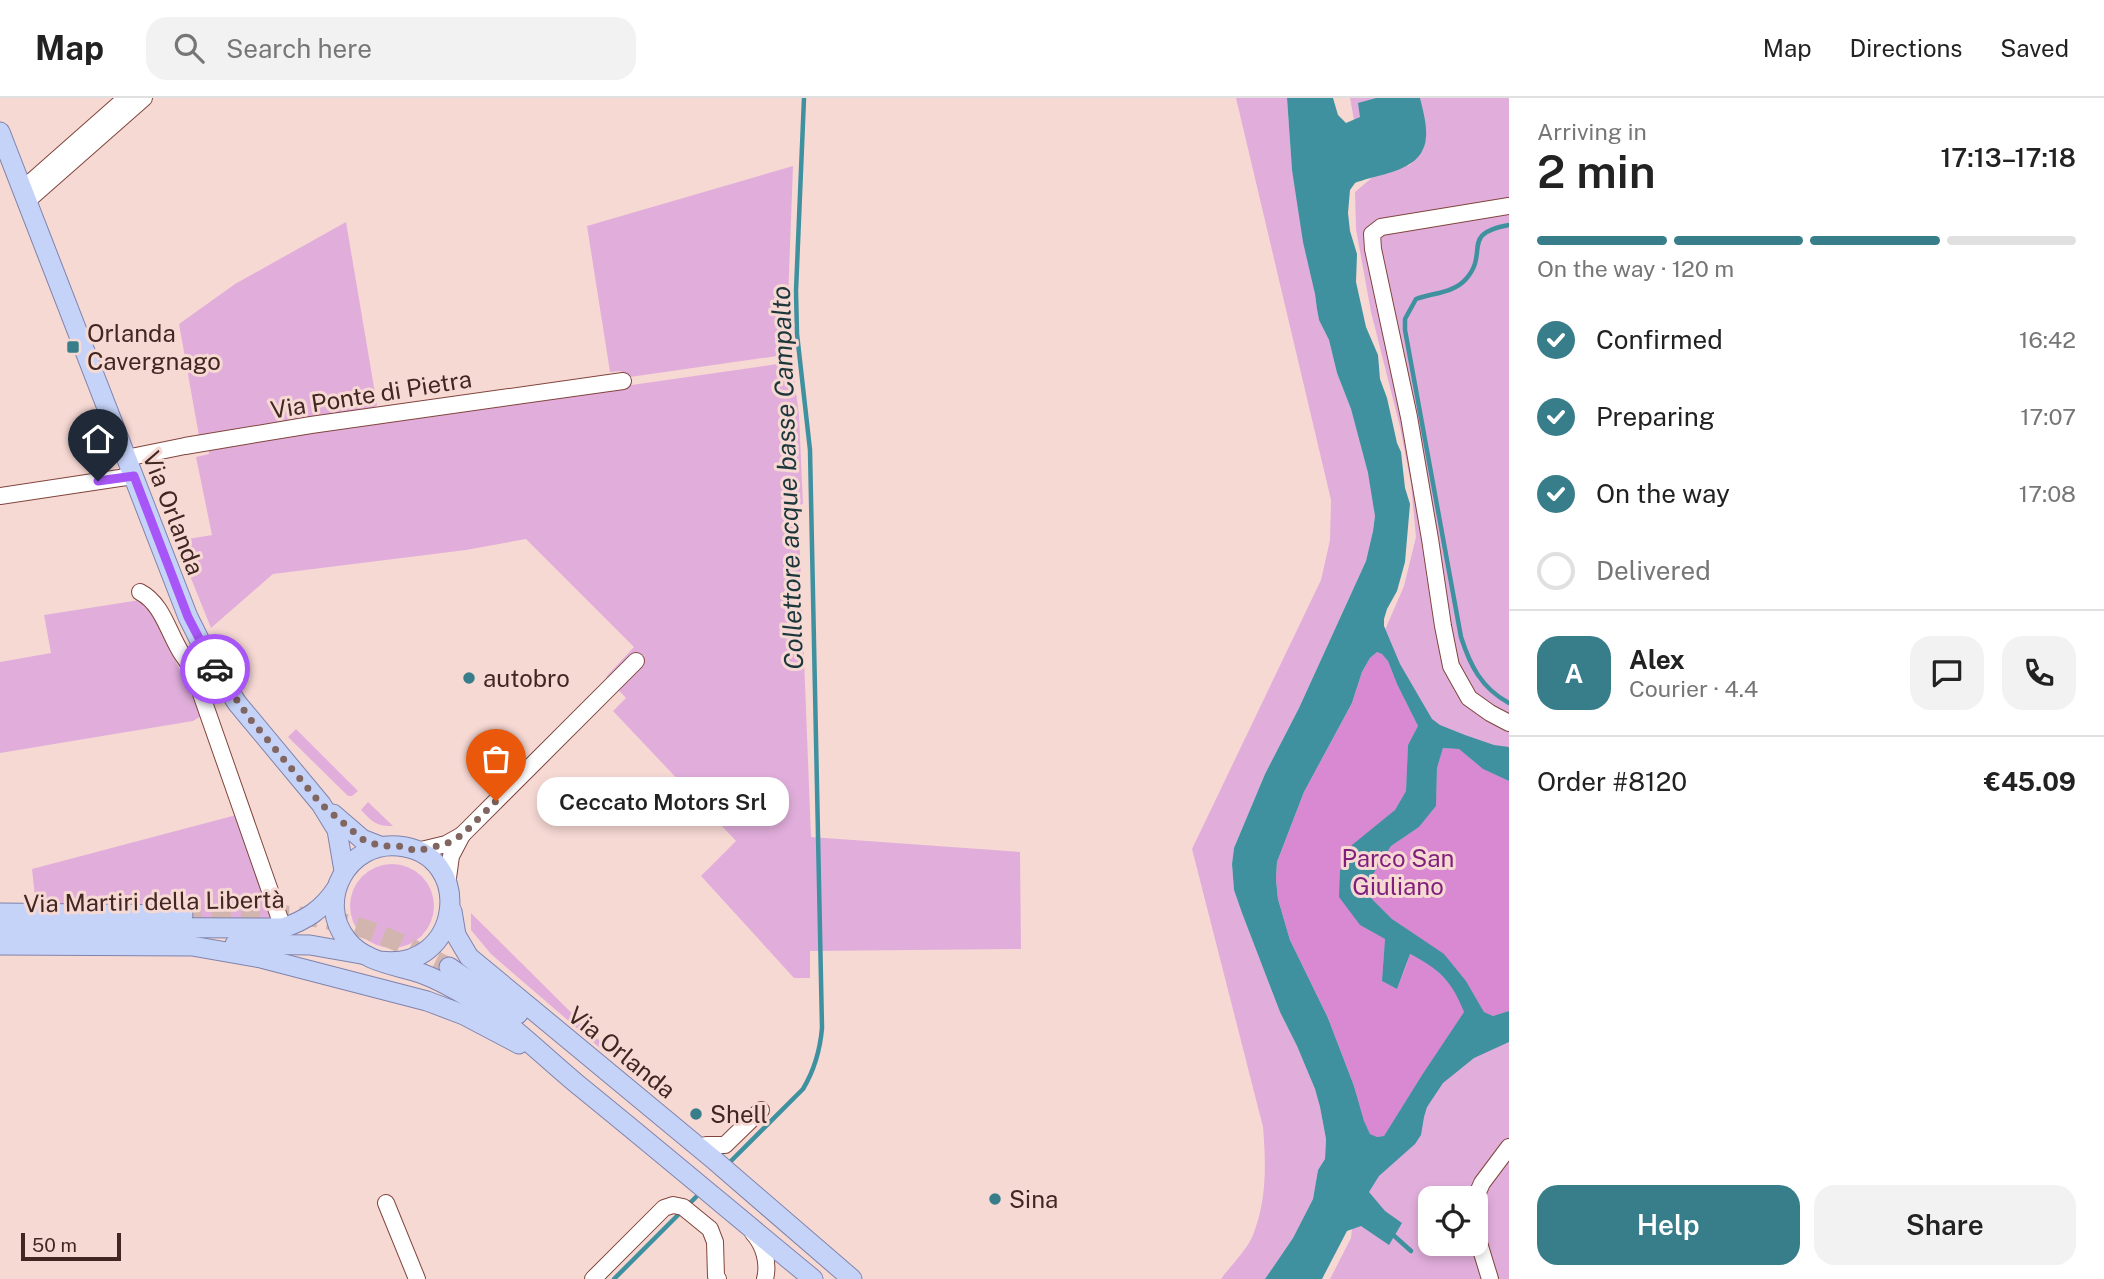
<!DOCTYPE html>
<meta charset="utf-8">
<style>
body{margin:0;font-family:"Public Sans",sans-serif;background:#f2f2f2;color:#222;height:100vh;display:flex;flex-direction:column;font-size:26px;white-space:nowrap}
*{box-sizing:border-box;margin:0}
p{font-size:23px;color:#767676}
.icon{flex:none;width:38px;height:38px;fill:none;stroke:currentColor;stroke-width:2;stroke-linecap:round;stroke-linejoin:round}
.map{position:relative;flex:1;overflow:hidden}
.side{display:flex;flex-direction:column;background:#fff;width:595px}
.side>*{flex:none}
.controls{position:absolute;left:1418px;top:1088px;display:grid;gap:14px}
.controls a{display:grid;place-items:center;width:70px;height:70px;border-radius:14px;background:#fff;box-shadow:0 4px 10px #0003;font-size:35px}
.scale{position:absolute;left:21px;bottom:18px;width:100px;box-sizing:border-box;padding-left:7px;border:4px solid #412621;border-top:0;font-size:19px;line-height:24px;white-space:nowrap;color:#412621;-webkit-text-stroke:5px #f7d9d4;paint-order:stroke}
.pin{position:absolute;display:grid;place-items:center;width:60px;height:60px;color:#fff;margin:-72px -30px;border-radius:50% 50% 50% 0;rotate:-45deg;box-shadow:0 0 7px #0007}
.pin .icon{rotate:45deg}
.courier{position:absolute;display:grid;place-items:center;width:70px;height:70px;margin:-35px;border:5px solid #a855f7;border-radius:50%;background:#fff;color:#222;box-shadow:0 2px 9px #0007}
.bubble{position:absolute;height:49px;border-radius:21px;background:#fff;box-shadow:0 4px 10px #0003;font-size:23px;font-weight:600;line-height:49px;text-align:center}
.overview em{font-style:normal;font-weight:600}
.overview div{display:flex;flex-direction:column-reverse}
.overview{display:flex;align-items:center;justify-content:space-between;height:119px;padding:0 28px}
h1{font-size:46px;font-weight:600;line-height:52px}
.bar{display:grid;grid-template-columns:repeat(4,1fr);gap:10px 7px;align-content:center;height:84px;padding:0 28px}
.bar i{height:9px;border-radius:5px;background:#e0e0e0}
.bar .active{background:#387e8a}
.bar p{grid-column:span 4}
.line{display:flex;align-items:center;gap:18px;padding:0 28px;border-top:2px solid #e0e0e0}
.line div{flex:1}
.round{display:grid;place-items:center;flex:none;width:74px;height:74px;border-radius:21px;background:#f2f2f2}
ol{padding:0 28px;list-style:none}
li{display:flex;align-items:center;gap:21px;height:77px}
li p{margin-inline-start:auto}
li .icon{padding:7px;border-radius:50%;background:#387e8a;color:#fff;stroke-width:4}
li:last-child{color:#767676}
li i{width:38px;height:38px;border:4px solid #e0e0e0;border-radius:50%}
.button{display:flex;gap:14px;margin-top:auto;padding:14px 28px}
.button a{flex:1;height:80px;border-radius:21px;background:#387e8a;color:#fff;font-size:28px;font-weight:600;line-height:80px;text-align:center}
.button a+a{background:#f2f2f2;color:#222}
header{display:flex;align-items:center;gap:42px;box-sizing:border-box;height:98px;padding:0 35px;background:#fff;border-bottom:2px solid #e0e0e0}
header strong{font-size:33px}
nav{display:flex;gap:38px;margin-inline-start:auto;font-size:24px}
.search{width:490px;height:63px;background:#f2f2f2;display:flex;align-items:center;gap:18px;box-sizing:border-box;padding:0 24px;border-radius:21px;color:#767676;font-size:26px}
main{display:flex;flex:1;min-height:0}
.map>svg:first-child{display:block}
</style>
<header>
<strong>Map</strong>
<div class="search"><svg class="icon" aria-label="search" viewBox="0 0 24 24"><circle cx="10" cy="10" r="6"/><path d="M15 15l6 6"/></svg>Search here</div>
<nav><a>Map</a><a>Directions</a><a>Saved</a></nav>
</header>
<main>
<div class="map">
<svg width="1509" height="1181" viewBox="0 0 1509 1181">
<rect width="100%" height="100%" fill="#f7d9d4"/>
<g fill="#e1aedb" fill-rule="evenodd">
<path d="M 1236,0 L 1287,0 L 1292,72 L 1315,196 L 1319,222 L 1329,242 L 1337,275 L 1351,311 L 1368,375 L 1373,399 L 1375,418 L 1373,433 L 1366,463 L 1299,610 L 1265,676 L 1234,750 L 1232,766 L 1234,792 L 1242,815 L 1280,914 L 1297,948 L 1315,991 L 1320,1009 L 1326,1041 L 1325,1061 L 1318,1072 L 1313,1101 L 1293,1140 L 1265,1181 L 1221,1181 C 1231,1167 1247,1152 1253,1137 C 1267,1102 1266,1065 1263,1029 L 1192,751 L 1321,482 L 1330,442 L 1331,402 Z"/>
<polygon points="1350,0 1376,0 1361,20 1354,22"/>
<path d="M 1420,0 L 1509,0 L 1509,1181 L 1330,1181 L 1351,1140 L 1360,1050 L 1330,659 L 1404,488 L 1416,439 L 1411,386 L 1400,329 L 1371,214 L 1356,131 L 1355,94 L 1374,78 L 1410,67 L 1423,52 L 1426,40 ZM 1430,1101 L 1475,1101 L 1475,1146 L 1430,1146 Z"/>
<polygon points="793,68 788,203 791,256 623,280 621,273 610,274 587,128"/>
<polygon points="346,124 377,307 374,310 199,338 179,226 235,186"/>
<polygon points="792,264 799,317 803,406 798,407 811,739 1020,754 1021,851 810,853 810,880 794,880 701,778 736,743 613,613 626,600 606,579 634,549 526,441 466,452 273,476 211,530 176,443 212,437 196,359 209,356 208,349 276,338"/>
<polygon points="140,502 158,525 201,618 193,623 0,655 0,564 51,555 44,517"/>
<polygon points="296,631 358,693 352,698 348,698 288,639"/>
<path d="M 368,704 L 393,728 C 377,729 371,723 361,712 Z"/>
<polygon points="240,716 272,822 183,824 36,808 32,771"/>
<circle cx="392" cy="808" r="42"/>
<polygon points="471,815 610,953 607,956 491,856 471,832"/>
</g>
<g fill="#d988d2">
<polygon points="1377,554 1382,556 1388,563 1397,586 1418,628 1408,647 1406,693 1395,712 1352,748 1360,827 1385,841 1382,883 1397,891 1407,866 1409,856 1430,866 1455,891 1464,914 1422,977 1384,1038 1376,1039 1370,1036 1364,1023 1354,988 1328,920 1290,842 1278,801 1276,781 1277,764 1304,694 1352,605 1362,574 1370,560"/>
<polygon points="1443,650 1459,651 1483,671 1509,683 1509,913 1493,918 1484,914 1466,883 1444,857 1392,821 1363,792 1391,748 1419,729 1436,708 1437,670"/>
</g>
<path fill="#3f919f" fill-rule="evenodd" d="M 1287,0 L 1333,0 L 1338,17 L 1346,25 L 1360,19 L 1358,5 L 1376,0 L 1420,0 C 1423,13 1427,26 1426,39 C 1424,74 1380,75 1355,85 L 1350,92 L 1348,115 L 1350,133 L 1357,156 L 1356,184 L 1366,229 L 1378,257 L 1380,281 L 1387,300 L 1397,345 L 1401,354 L 1405,390 L 1410,406 L 1405,464 L 1397,493 L 1387,511 L 1384,521 L 1384,528 L 1400,566 L 1432,621 L 1440,627 L 1465,637 L 1494,647 L 1509,649 L 1509,683 L 1483,671 L 1459,651 L 1443,650 L 1437,670 L 1436,708 L 1419,729 L 1391,748 L 1363,792 L 1392,821 L 1444,856 L 1466,883 L 1484,914 L 1493,918 L 1509,913 L 1509,944 L 1474,960 L 1443,985 L 1427,1009 L 1424,1019 L 1421,1037 L 1415,1046 L 1379,1078 L 1369,1094 L 1385,1113 L 1402,1125 L 1389,1147 L 1361,1128 L 1347,1133 L 1322,1181 L 1265,1181 L 1293,1140 L 1313,1101 L 1318,1072 L 1325,1061 L 1326,1041 L 1320,1009 L 1315,991 L 1297,948 L 1280,914 L 1242,815 L 1234,792 L 1232,766 L 1234,750 L 1265,676 L 1299,610 L 1366,463 L 1373,433 L 1375,418 L 1368,375 L 1351,311 L 1337,275 L 1329,242 L 1319,222 L 1317,211 L 1315,196 L 1303,144 L 1292,72 ZM 1377,554 L 1382,556 L 1388,563 L 1397,586 L 1418,628 L 1408,647 L 1406,693 L 1395,712 L 1352,747 L 1340,773 L 1339,799 L 1360,827 L 1385,841 L 1382,883 L 1397,891 L 1410,856 C 1439,871 1452,883 1464,914 L 1422,977 L 1384,1038 L 1377,1039 L 1370,1036 L 1364,1023 L 1354,988 L 1328,920 L 1290,842 L 1278,801 L 1276,781 L 1277,764 L 1304,694 L 1352,605 L 1362,574 L 1370,560 Z"/>
<g fill="none" stroke-linecap="round" stroke-linejoin="round">
<g stroke="#3f919f" stroke-width="4.5">
<path d="M 1509,127 C 1459,136 1490,154 1466,181 C 1454,195 1432,195 1416,201 L 1405,221 L 1405,232 L 1461,539 C 1470,567 1481,590 1509,605"/>
<path d="M 728,1066 L 803,991 C 815,971 820,953 822,930 L 810,352 L 797,236 L 796,193 L 804,0"/>
<polyline points="1391,1135 1411,1153"/>
<polyline points="614,1181 700,1095"/>
</g>
<path stroke="#d3b5b0" stroke-width="19" stroke-dasharray="19 10" stroke-linecap="butt" d="M 183,817 C 230,817 283,813 329,822 C 372,829 411,850 449,869"/>
<defs>
<g id="minor">
<polyline points="23,91 126,0"/>
<polyline points="27,103 144,0"/>
<polyline points="1509,108 1381,129 1372,136 1373,151 1409,319 1430,441 1443,528 1451,568 1469,600 1490,615 1509,625"/>
<polyline points="126,360 185,348 311,327 623,283"/>
<polyline points="0,398 133,378"/>
<path d="M 140,494 C 161,505 167,530 179,551 C 182,557 188,564 192,570"/>
<polyline points="209,561 192,570 283,830"/>
<polyline points="462,737 636,563"/>
<polyline points="417,753 446,746 462,737 451,758 447,787"/>
<polyline points="706,1047 725,1047 761,1012"/>
<polyline points="1475,1101 1482,1085 1509,1049"/>
<polyline points="386,1105 417,1181"/>
<polyline points="1475,1132 1490,1181"/>
<path d="M 753,1135 C 764,1147 769,1165 765,1181"/>
<polyline points="593,1181 664,1110 673,1107 683,1109 710,1131 715,1144 716,1178 718,1181"/>
</g>
<g id="major">
<polyline points="0,34 188,519 209,561 237,605 321,706 337,732 344,773"/>
<polyline points="333,716 362,741 380,748"/>
<polyline points="452,813 456,837 469,859 713,1061 852,1181"/>
<polyline points="0,815 183,817"/>
<path d="M 0,829 L 283,830 C 306,822 322,812 336,791"/>
<polyline points="235,846 310,847 361,856"/>
<polyline points="0,847 192,848 261,860 427,903 464,917 519,946"/>
<path d="M 379,863 C 463,875 476,755 398,748 C 348,743 315,803 347,842 C 365,865 398,867 423,876 C 439,882 455,891 470,900 C 510,924 541,956 577,986 C 656,1050 734,1116 813,1181"/>
<polyline points="449,869 518,916"/>
</g>
</defs>
<use href="#minor" stroke="#81453c" stroke-width="18"/>
<use href="#major" stroke="#7f83ab" stroke-width="21"/>
<use href="#minor" stroke="#fff" stroke-width="16"/>
<use href="#major" stroke="#c6d3f9" stroke-width="19"/>
</g>
<g fill="none" stroke-linecap="round" stroke-linejoin="round">
<polyline stroke="#816560" stroke-width="7" stroke-dasharray="0 12.6" points="215,571 251,622 321,706 362,741 380,748 399,748 417,753 446,746 462,737 496,703"/>
<polyline stroke="#a855f7" stroke-width="9" points="98,383 134,378 188,519 215,571"/>
</g>
<g fill="#387e8a" stroke="#f7d9d4" stroke-width="2.5">
<rect x="66" y="242" width="14" height="14" rx="3.5"/>
<circle cx="469" cy="580" r="7"/>
<circle cx="696" cy="1016" r="7"/>
<circle cx="995" cy="1101" r="7"/>
</g>
<g text-anchor="middle" dominant-baseline="central" stroke-width="6" stroke-linejoin="round" paint-order="stroke">
<g font-size="24" fill="#412621" stroke="#f7d9d4" text-anchor="start">
<text x="87" y="235">Orlanda<tspan x="87" dy="28">Cavergnago</tspan></text>
<text x="483" y="580">autobro</text>
<text x="710" y="1016">Shell</text>
<text x="1009" y="1101">Sina</text>
</g>
<g font-size="24" fill="#412621" stroke="#f7d9d4">
<text transform="translate(371 296) rotate(-9)">Via Ponte di Pietra</text>
<text transform="translate(174 415) rotate(69)">Via Orlanda</text>
<text transform="translate(154 803) rotate(-1)">Via Martiri della Libertà</text>
<text transform="translate(622 954) rotate(39)">Via Orlanda</text>
</g>
<g font-size="24" fill="#7f1f7b" stroke="#f7d9d4">
<text x="1398" y="760">Parco San<tspan x="1398" dy="28">Giuliano</tspan></text>
</g>
<g font-size="26" font-style="italic" fill="#1c373b" stroke="#f7d9d4">
<text transform="translate(787 380) rotate(-92)">Collettore acque basse Campalto</text>
</g>
</g>
</svg>
<div class="controls">
<a><svg class="icon" aria-label="locate" viewBox="0 0 24 24"><circle cx="12" cy="12" r="6"/><path d="M12 2v4M12 18v4M2 12h4M18 12h4"/></svg></a>
</div>
<div class="scale">50 m</div>
<div class="pin" style="left:496px;top:703px;background:#ea580c"><svg class="icon" aria-label="bag" viewBox="0 0 24 24"><path d="M5 8h14l-1 12H6zM9 8a3 3 0 0 1 6 0"/></svg></div>
<div class="pin" style="left:98px;top:383px;background:#1f2937"><svg class="icon" aria-label="home" viewBox="0 0 24 24"><path d="M3 11l9-7 9 7M6 9v11h12V9"/></svg></div>
<div class="courier" style="left:215px;top:571px"><svg class="icon" aria-label="car" viewBox="0 0 24 24"><path d="M5 17H2v-5l4-1 3-4h7l3 4 3 1v5h-3M9 17h6M6 11h13"/><circle cx="7" cy="17" r="2"/><circle cx="17" cy="17" r="2"/></svg></div>
<div class="bubble" style="left:537px;top:679px;width:252px">Ceccato Motors Srl</div>
</div>
<section class="side">
<div class="overview"><div><h1>2 min</h1><p>Arriving in</p></div><em>17:13–17:18</em></div>
<div class="bar"><i class="active"></i><i class="active"></i><i class="active"></i><i></i><p>On the way · 120 m</p></div>
<ol>
<li><svg class="icon" aria-label="check" viewBox="0 0 24 24"><path d="M5 12l5 5 9-10"/></svg>Confirmed<p>16:42</p></li>
<li><svg class="icon" aria-label="check" viewBox="0 0 24 24"><path d="M5 12l5 5 9-10"/></svg>Preparing<p>17:07</p></li>
<li><svg class="icon" aria-label="check" viewBox="0 0 24 24"><path d="M5 12l5 5 9-10"/></svg>On the way<p>17:08</p></li>
<li><i></i>Delivered</li>
</ol>
<div class="line" style="height:126px"><b class="round" style="background:#387e8a;color:#fff">A</b><div><b>Alex</b><p>Courier · 4.4</p></div><a class="round"><svg class="icon" aria-label="chat" viewBox="0 0 24 24"><path d="M4 5h16v11H9l-5 4z"/></svg></a><a class="round"><svg class="icon" aria-label="phone" viewBox="0 0 24 24"><path d="M5 4h4l2 5-3 2q2 4 5 5l2-3 5 2v4C11 20 4 13 5 4z"/></svg></a></div>
<div class="line" style="height:91px"><div>Order #8120</div><b>€45.09</b></div>
<div class="button"><a>Help</a><a>Share</a></div>
</section>
</main>
